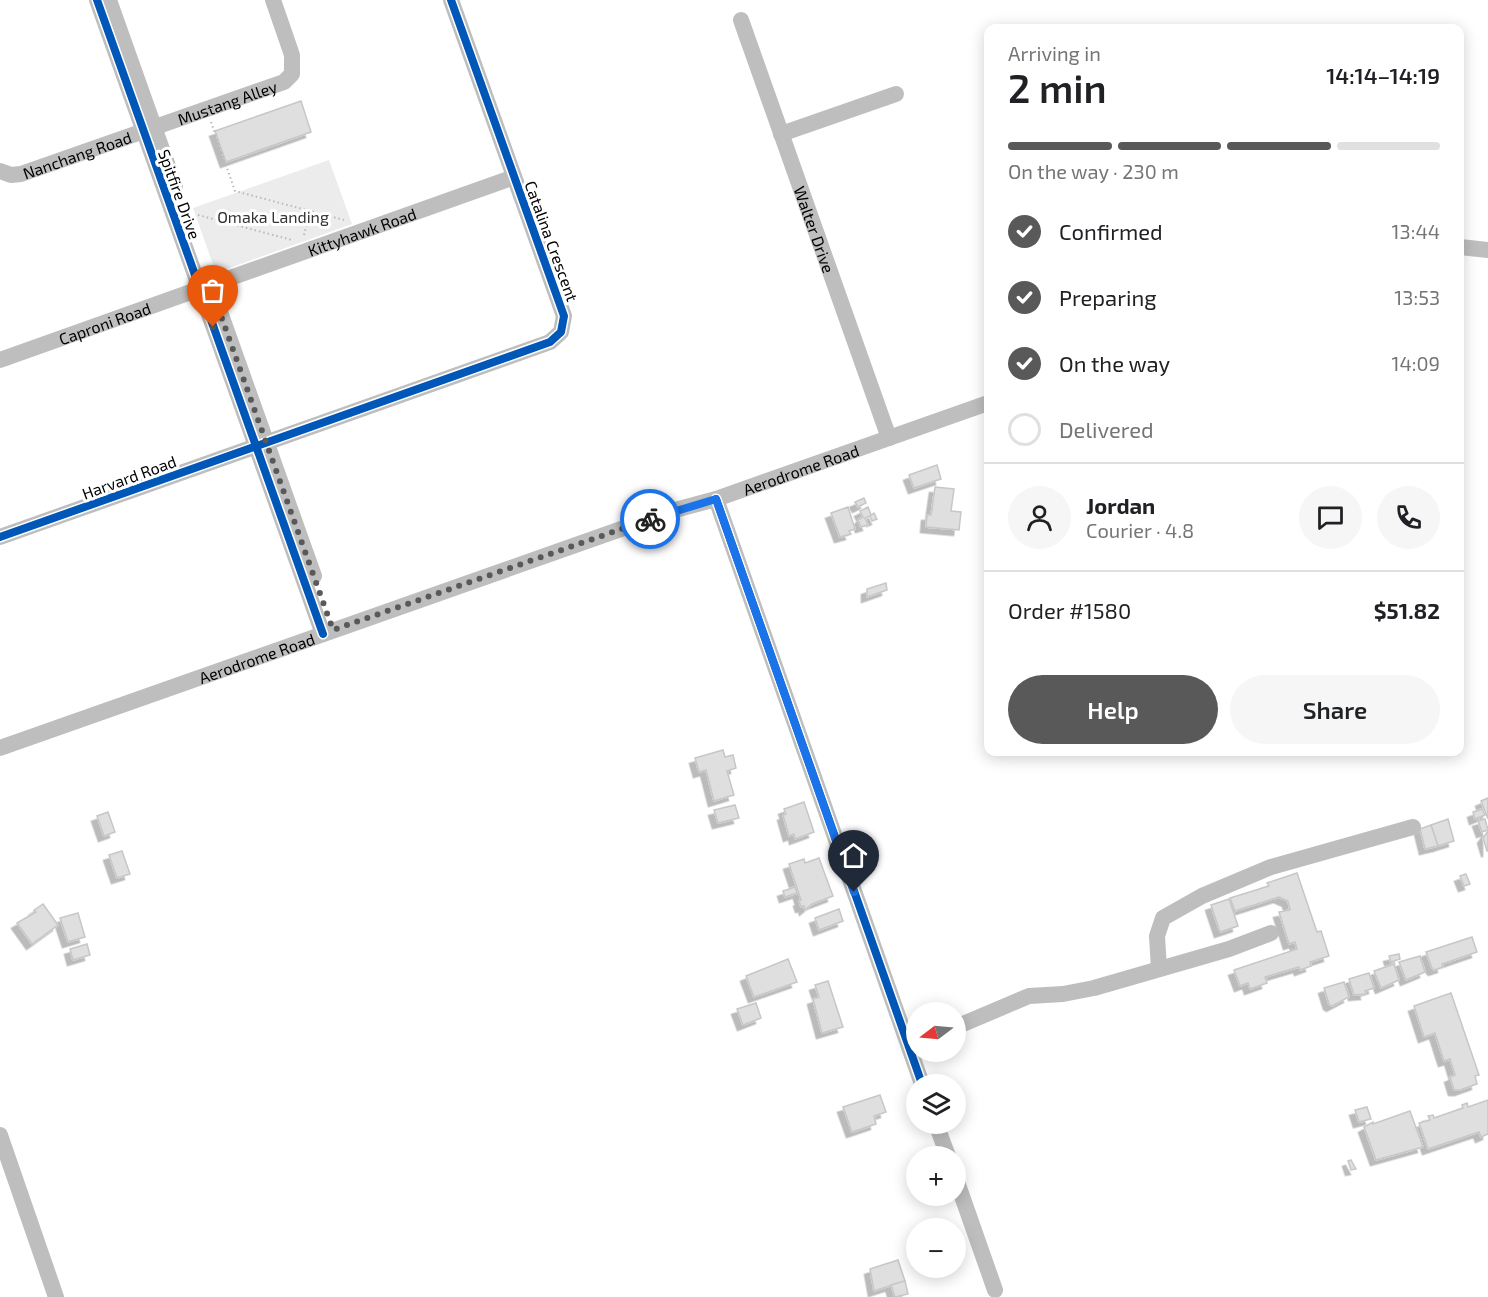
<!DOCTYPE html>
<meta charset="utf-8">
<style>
body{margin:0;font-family:"Exo 2",sans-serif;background:#f6f6f6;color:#202124;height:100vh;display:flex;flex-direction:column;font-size:22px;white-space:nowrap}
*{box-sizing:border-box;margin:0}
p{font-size:20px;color:#757577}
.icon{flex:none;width:33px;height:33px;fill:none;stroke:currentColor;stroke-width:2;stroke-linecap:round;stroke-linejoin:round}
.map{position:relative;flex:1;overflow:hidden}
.details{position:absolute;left:984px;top:24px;width:480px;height:732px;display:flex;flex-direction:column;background:#fff;border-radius:12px;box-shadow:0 3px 15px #0003}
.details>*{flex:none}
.needle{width:39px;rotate:254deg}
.fabs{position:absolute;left:906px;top:1002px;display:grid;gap:12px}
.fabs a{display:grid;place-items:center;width:60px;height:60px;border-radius:50%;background:#fff;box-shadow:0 3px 15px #0003;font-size:30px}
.pin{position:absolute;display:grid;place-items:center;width:51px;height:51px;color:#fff;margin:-62px -26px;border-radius:50% 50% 50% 0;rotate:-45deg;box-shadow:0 0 6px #0007}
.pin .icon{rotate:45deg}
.courier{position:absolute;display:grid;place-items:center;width:60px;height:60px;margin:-30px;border:4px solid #1a73e8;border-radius:50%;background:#fff;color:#222;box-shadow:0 2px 8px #0007}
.headline em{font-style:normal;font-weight:600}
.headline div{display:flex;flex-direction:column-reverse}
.headline{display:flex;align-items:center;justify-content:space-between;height:102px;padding:0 24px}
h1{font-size:39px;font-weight:600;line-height:45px}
.bar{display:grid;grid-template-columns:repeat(4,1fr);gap:9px 6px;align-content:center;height:72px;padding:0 24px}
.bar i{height:8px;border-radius:4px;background:#e0e0e0}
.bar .current{background:#595959}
.bar p{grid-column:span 4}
.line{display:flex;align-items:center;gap:15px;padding:0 24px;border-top:2px solid #e0e0e0}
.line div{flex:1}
.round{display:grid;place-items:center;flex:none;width:63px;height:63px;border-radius:32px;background:#f6f6f6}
ol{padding:0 24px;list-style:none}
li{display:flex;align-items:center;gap:18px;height:66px}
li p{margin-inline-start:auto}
li .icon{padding:6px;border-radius:50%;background:#595959;color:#fff;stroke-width:4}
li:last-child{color:#757577}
li i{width:33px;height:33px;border:3px solid #e0e0e0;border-radius:50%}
.primary-button{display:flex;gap:12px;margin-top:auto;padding:12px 24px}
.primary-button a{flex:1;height:69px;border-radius:36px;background:#595959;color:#fff;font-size:24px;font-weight:600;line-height:69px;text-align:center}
.primary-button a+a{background:#f6f6f6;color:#202124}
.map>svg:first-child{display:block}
</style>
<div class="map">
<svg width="1488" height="1297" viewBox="0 0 1488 1297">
<defs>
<filter id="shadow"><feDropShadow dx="-5.5" dy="5.5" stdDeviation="0" flood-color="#0004"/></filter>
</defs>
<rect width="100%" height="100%" fill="#fff"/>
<polygon fill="#ececec" points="329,160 352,224 216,273 193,208"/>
<g fill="#dfdfdf" stroke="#c7c7c7" stroke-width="1.5" filter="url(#shadow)">
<polygon points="301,101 311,132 226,162 215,131"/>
<polygon points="937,465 941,479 914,488 909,475"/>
<polygon points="935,487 954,489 951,511 961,512 959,530 926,527 927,515 931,515"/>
<polygon points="864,498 866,503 858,507 855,502"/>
<polygon points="848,507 855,529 849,531 851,534 840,537 831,513"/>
<polygon points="868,507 871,515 874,513 877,519 872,521 870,516 865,518 868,525 861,527 858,520 863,517 860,511"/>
<polygon points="886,583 887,590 867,597 867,589"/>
<polygon points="723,750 725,757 733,755 736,768 727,771 734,795 714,801 706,770 699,772 695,758"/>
<polygon points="1488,798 1488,819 1481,801"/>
<polygon points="804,802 814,832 795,839 794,834 789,836 783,815 786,814 784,809"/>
<polygon points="735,805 739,818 718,823 714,810"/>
<polygon points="1482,809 1485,815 1475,819 1473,812"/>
<polygon points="108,812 115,832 104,836 97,816"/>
<polygon points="1448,819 1454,841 1438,846 1431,825"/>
<polygon points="1485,819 1488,830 1482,832 1478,821"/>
<polygon points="1431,825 1438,846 1425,849 1420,829"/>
<polygon points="1488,831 1488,851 1487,851 1483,838"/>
<polygon points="122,851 130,874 117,878 109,855"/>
<polygon points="819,858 833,896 812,904 805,910 804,906 801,907 799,901 801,900 789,864 804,859 805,863"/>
<polygon points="1297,873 1317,932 1321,931 1329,956 1310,962 1311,966 1300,970 1299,967 1265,977 1267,983 1250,989 1248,983 1240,986 1234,970 1297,949 1295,942 1289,944 1279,912 1290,910 1288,901 1279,897 1235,911 1230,898 1269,886 1267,883"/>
<polygon points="1466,874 1470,884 1464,886 1460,876"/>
<polygon points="795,887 797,893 785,897 783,891"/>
<polygon points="1229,899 1238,926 1220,932 1211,905"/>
<polygon points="43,904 58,925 32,944 17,923 36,912 34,910"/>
<polygon points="839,909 843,921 819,930 815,918"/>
<polygon points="78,913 85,937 68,942 60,918"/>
<polygon points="1472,937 1477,952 1442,964 1443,967 1434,970 1432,968 1426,952"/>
<polygon points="87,944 90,955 73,960 70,949"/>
<polygon points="1399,954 1400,959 1391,962 1389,956"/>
<polygon points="1420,956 1425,972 1406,980 1399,962"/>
<polygon points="788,959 797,982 754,997 746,976"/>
<polygon points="1394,964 1399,980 1381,988 1374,971"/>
<polygon points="1369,973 1374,988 1365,991 1366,994 1354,995 1349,979"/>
<polygon points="828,981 843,1027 822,1033 813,999 819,997 815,985"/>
<polygon points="1344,982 1349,997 1332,1006 1329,1004 1324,988"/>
<polygon points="1451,993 1479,1075 1475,1076 1477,1084 1460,1090 1454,1090 1450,1077 1455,1075 1450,1059 1444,1061 1435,1033 1424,1037 1414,1006"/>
<polygon points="756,1003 761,1018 743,1025 737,1009"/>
<polygon points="880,1095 886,1112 874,1116 876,1124 852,1132 843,1107"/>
<polygon points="1488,1100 1488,1134 1481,1137 1479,1132 1428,1149 1419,1123 1430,1120 1428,1116 1433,1115 1434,1118 1463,1108 1462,1105 1467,1103 1468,1107"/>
<polygon points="1367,1107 1371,1119 1359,1122 1355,1110"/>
<polygon points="1410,1111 1423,1147 1376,1160 1364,1127 1373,1122 1373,1124"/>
<polygon points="1351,1160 1356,1169 1351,1170 1348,1161"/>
<polygon points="898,1260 905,1281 874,1291 870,1269"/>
<polygon points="905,1281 908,1294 895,1297 891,1285"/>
</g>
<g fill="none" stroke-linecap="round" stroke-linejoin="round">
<g stroke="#b9b9b9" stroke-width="2" stroke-dasharray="1.5 3" stroke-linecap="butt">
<polyline points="211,122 235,191 344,220"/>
<polyline points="198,215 292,240"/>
<polyline points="304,235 310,211"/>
</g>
<g stroke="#bebebe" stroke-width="16">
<polyline points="97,0 323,634"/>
<polyline points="109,0 175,186"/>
<path id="s1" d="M 741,20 L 889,438"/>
<polyline points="781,134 896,94"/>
<path id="s2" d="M 0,171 L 11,175 L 21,174 L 284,82 L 292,74 L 292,55 L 273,0"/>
<polyline points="1460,247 1488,250"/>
<polyline points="214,295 314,576"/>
<path id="s3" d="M 0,360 L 514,177"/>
<polyline points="716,499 922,1084"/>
<polyline points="0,537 550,342 561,332 564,316 451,0"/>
<path id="s4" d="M 0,748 L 675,510 L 716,499 L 988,403"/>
<polyline points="1159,969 1157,936 1163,918 1202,896 1271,867 1413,827"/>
<polyline points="956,1027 1029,996 1063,994 1094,988 1229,949 1271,933"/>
<polyline points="936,1124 948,1156"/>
<polyline points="0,1135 56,1297"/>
<polyline points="956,1179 995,1290"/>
</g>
<defs>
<g id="cycleway">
<polyline points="97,0 323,634"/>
<polyline points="716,499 922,1084"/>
<polyline points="0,537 550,342 561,332 564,316 451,0"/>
</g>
</defs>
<use href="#cycleway" stroke="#fff" stroke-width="11"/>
<use href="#cycleway" stroke="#0057b8" stroke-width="8"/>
</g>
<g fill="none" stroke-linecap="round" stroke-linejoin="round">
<polyline stroke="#595959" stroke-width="6" stroke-dasharray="0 10.8" points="213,327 200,289 210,285 333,630 650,519"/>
<polyline stroke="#1a73e8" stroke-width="8" points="650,519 716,499 854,892"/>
</g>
<g text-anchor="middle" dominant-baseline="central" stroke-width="6" stroke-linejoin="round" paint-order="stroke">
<g font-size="16" fill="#000" stroke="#fff">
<text stroke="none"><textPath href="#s2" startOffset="240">Mustang Alley</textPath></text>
<text stroke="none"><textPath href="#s2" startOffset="81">Nanchang Road</textPath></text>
<text transform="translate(180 194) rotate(70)">Spitfire Drive</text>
<text stroke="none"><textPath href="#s1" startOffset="222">Walter Drive</textPath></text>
<text stroke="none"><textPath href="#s3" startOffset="384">Kittyhawk Road</textPath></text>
<text transform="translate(552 241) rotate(70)">Catalina Crescent</text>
<text stroke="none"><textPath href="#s3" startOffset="111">Caproni Road</textPath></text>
<text stroke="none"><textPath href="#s4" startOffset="848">Aerodrome Road</textPath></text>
<text transform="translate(129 477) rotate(-20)">Harvard Road</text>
<text stroke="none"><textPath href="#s4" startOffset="272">Aerodrome Road</textPath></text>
</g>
<g font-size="16" fill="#333" stroke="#fff">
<text x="273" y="216">Omaka Landing</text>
</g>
</g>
</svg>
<div class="fabs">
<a><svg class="needle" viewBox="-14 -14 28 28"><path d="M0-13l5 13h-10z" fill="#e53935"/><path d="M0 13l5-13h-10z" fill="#757577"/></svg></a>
<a><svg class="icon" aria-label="layers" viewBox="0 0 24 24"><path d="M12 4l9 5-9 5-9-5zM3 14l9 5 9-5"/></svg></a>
<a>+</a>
<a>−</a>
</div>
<div class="pin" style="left:213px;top:327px;background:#ea580c"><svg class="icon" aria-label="bag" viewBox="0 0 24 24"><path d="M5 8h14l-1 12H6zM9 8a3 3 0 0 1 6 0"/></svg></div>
<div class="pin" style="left:854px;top:892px;background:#1f2937"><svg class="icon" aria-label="home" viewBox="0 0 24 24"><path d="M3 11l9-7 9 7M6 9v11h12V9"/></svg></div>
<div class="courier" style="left:650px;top:519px"><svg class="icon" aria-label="bike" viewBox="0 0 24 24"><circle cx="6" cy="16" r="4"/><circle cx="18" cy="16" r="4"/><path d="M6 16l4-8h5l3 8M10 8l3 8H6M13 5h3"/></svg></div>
<section class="details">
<div class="headline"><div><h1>2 min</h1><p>Arriving in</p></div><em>14:14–14:19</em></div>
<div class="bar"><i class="current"></i><i class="current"></i><i class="current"></i><i></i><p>On the way · 230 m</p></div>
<ol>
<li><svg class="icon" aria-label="check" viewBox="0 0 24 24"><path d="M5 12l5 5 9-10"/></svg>Confirmed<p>13:44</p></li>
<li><svg class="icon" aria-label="check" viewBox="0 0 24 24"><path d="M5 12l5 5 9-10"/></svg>Preparing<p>13:53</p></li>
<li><svg class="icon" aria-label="check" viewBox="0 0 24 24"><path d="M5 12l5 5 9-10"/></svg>On the way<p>14:09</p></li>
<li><i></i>Delivered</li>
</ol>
<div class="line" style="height:108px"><a class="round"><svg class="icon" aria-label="person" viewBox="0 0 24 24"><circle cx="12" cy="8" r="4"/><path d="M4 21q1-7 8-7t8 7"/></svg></a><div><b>Jordan</b><p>Courier · 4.8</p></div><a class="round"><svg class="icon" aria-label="chat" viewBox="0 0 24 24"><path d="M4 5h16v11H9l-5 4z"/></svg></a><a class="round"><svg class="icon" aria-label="phone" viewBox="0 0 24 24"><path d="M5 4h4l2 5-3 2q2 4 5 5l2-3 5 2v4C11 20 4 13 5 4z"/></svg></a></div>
<div class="line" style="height:78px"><div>Order #1580</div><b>$51.82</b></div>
<div class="primary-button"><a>Help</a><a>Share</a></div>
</section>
</div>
